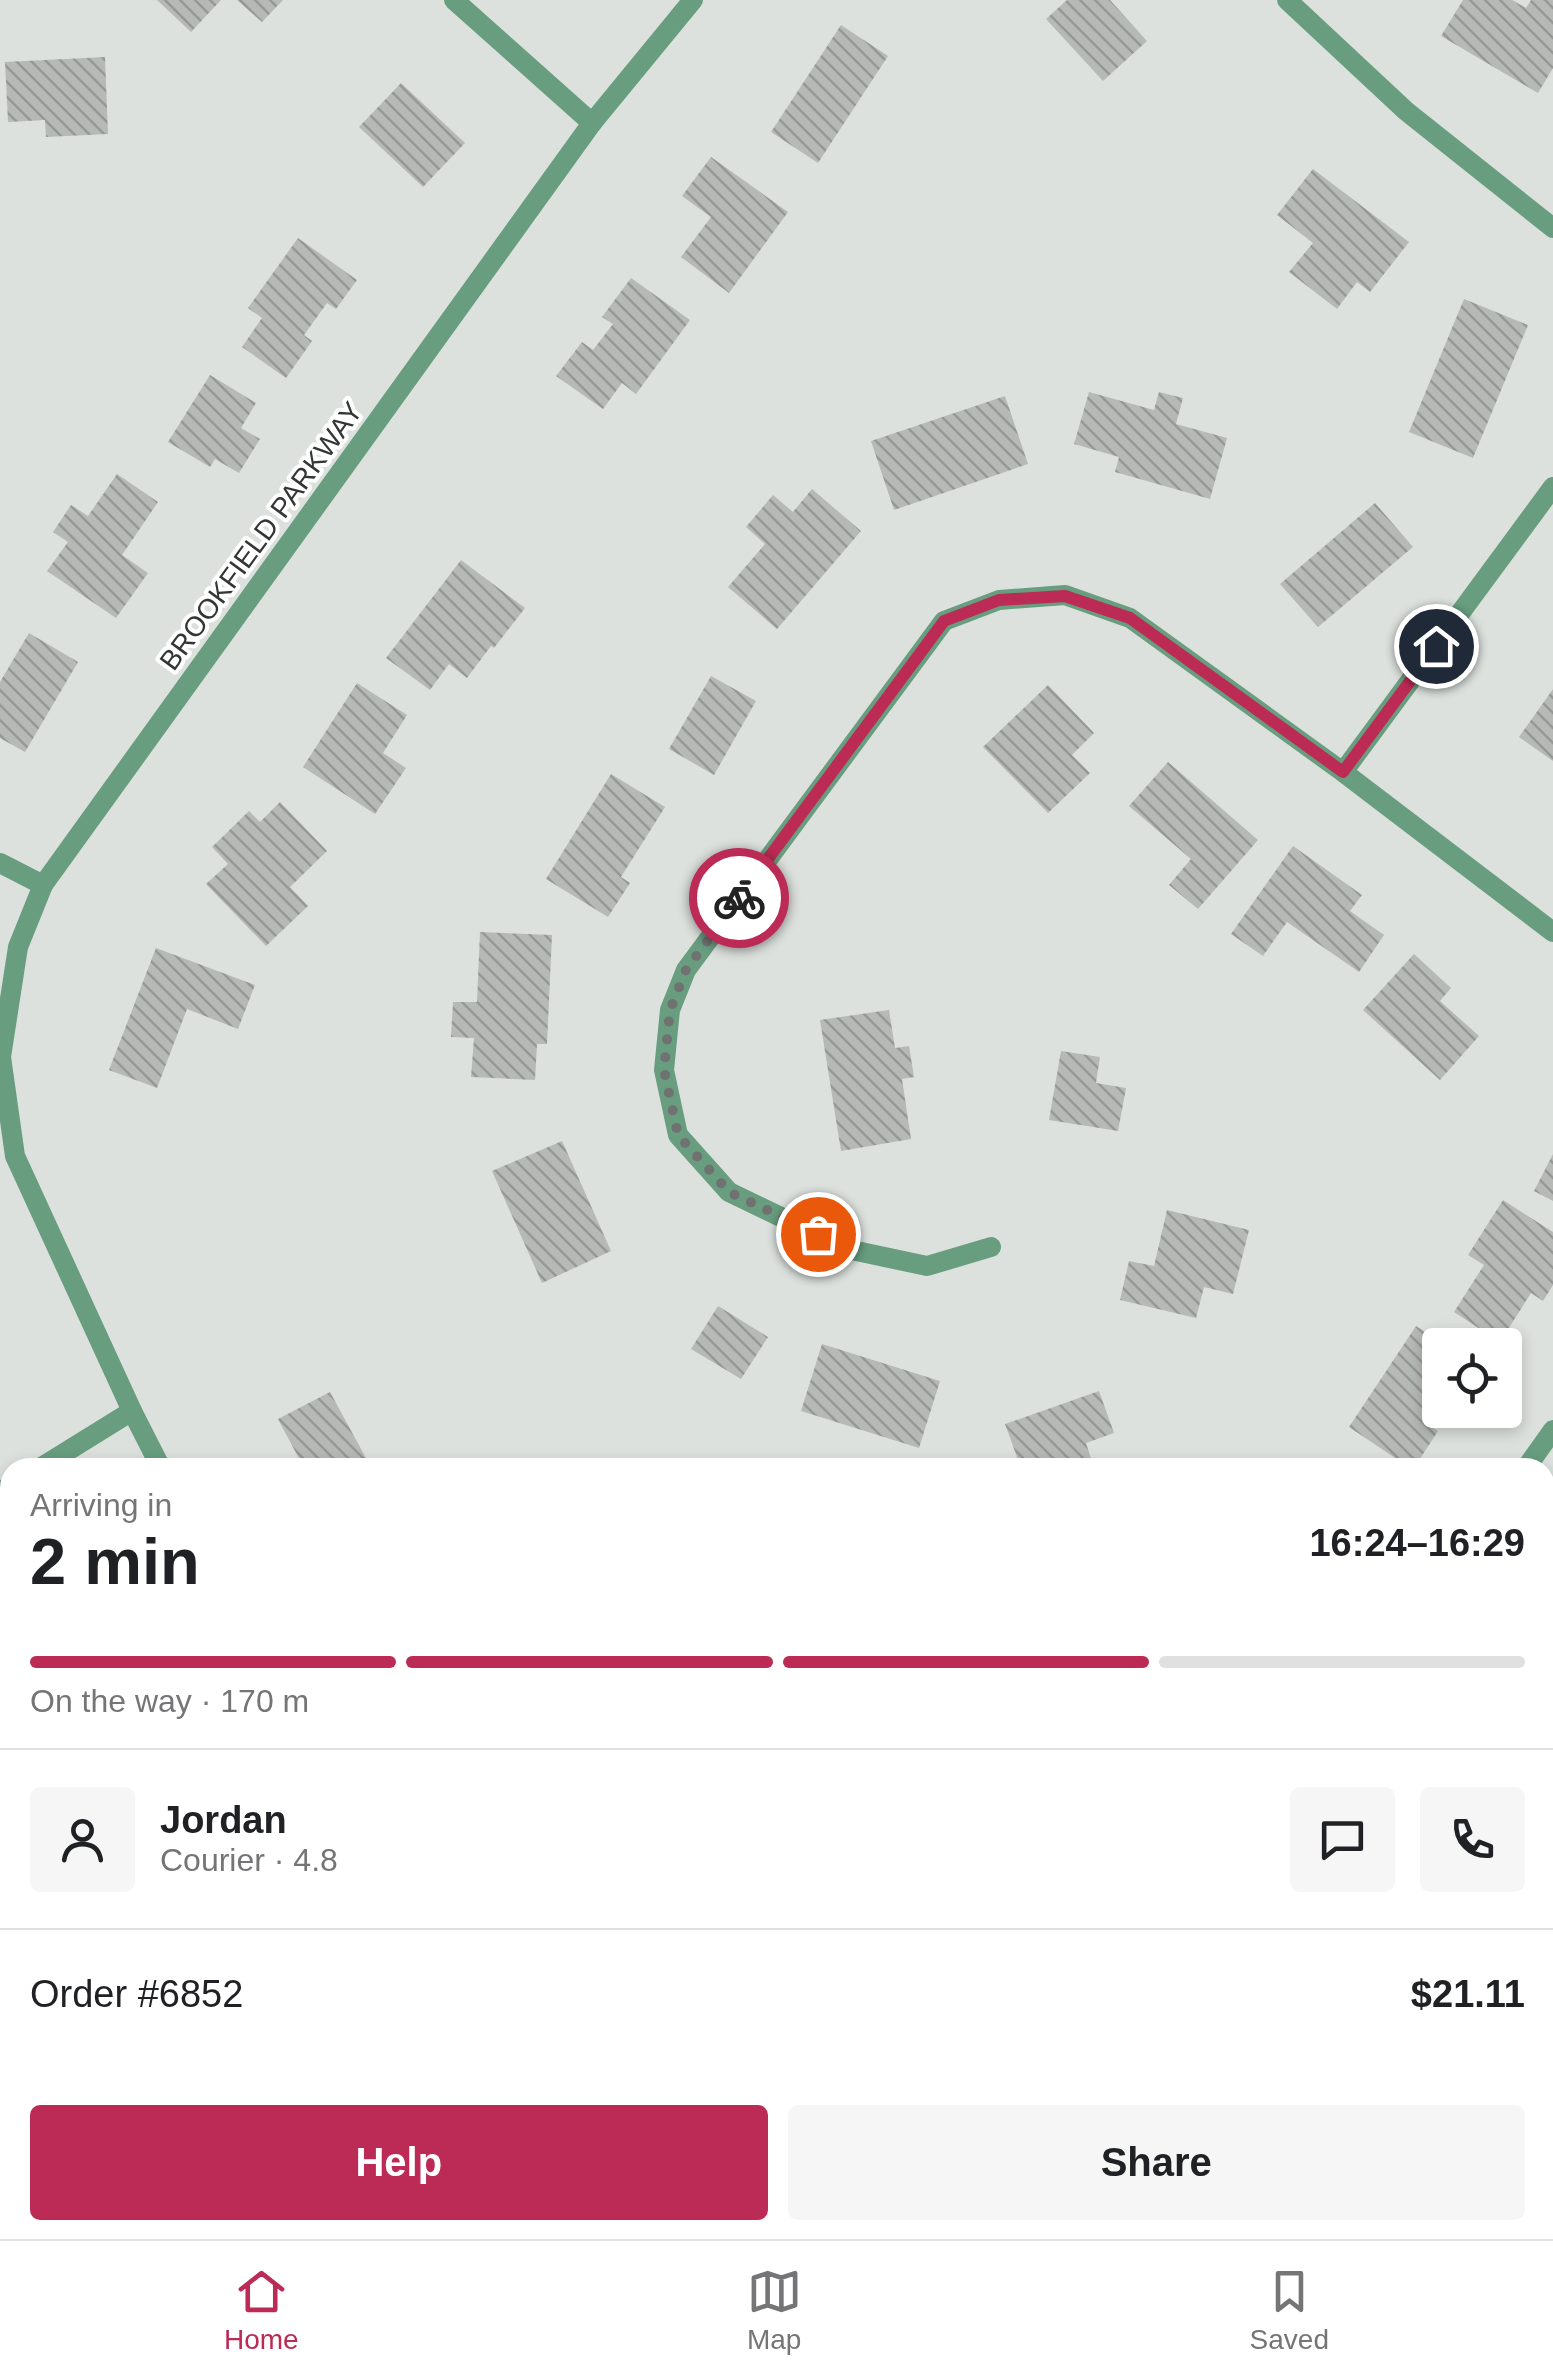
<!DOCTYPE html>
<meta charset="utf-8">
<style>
body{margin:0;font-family:Arial,sans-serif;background:#f6f6f6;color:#202124;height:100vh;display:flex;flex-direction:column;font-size:38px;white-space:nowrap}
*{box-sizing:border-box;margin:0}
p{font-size:32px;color:#757577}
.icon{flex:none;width:55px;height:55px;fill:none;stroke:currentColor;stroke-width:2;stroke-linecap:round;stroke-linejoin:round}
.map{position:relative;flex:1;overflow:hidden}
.side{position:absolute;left:0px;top:1458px;width:1555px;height:782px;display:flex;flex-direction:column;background:#fff;border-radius:30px 30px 0 0;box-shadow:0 5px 15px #0003}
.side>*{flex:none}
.tools{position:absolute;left:1422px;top:1328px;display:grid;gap:20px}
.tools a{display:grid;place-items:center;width:100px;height:100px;border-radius:10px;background:#fff;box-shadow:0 5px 15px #0003;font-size:50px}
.pin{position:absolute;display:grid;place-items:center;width:85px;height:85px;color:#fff;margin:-42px;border:5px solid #fff;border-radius:50%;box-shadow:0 2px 10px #0007}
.courier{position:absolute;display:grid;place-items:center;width:100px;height:100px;margin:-50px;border:8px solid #bb2b55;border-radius:50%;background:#fff;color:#222;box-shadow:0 2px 12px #0007}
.overview em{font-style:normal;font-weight:800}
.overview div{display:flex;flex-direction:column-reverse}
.overview{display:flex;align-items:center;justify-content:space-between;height:170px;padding:0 30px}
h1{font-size:65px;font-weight:800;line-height:75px}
.bar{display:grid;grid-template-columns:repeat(4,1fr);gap:15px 10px;align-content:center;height:120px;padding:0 30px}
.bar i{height:12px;border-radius:8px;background:#e0e0e0}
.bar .current{background:#bb2b55}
.bar p{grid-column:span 4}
.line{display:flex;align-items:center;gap:25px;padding:0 30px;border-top:2px solid #e0e0e0}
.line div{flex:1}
.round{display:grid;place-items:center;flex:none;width:105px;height:105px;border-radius:10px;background:#f6f6f6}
.cta{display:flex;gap:20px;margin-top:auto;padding:20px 30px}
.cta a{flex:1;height:115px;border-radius:10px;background:#bb2b55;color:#fff;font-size:40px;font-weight:800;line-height:115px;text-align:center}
.cta a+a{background:#f6f6f6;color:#202124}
.tab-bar{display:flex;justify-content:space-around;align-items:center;height:140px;border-top:2px solid #e0e0e0;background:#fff;font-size:28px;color:#757577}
.tab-bar a{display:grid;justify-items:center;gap:5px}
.tab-bar .current{color:#bb2b55}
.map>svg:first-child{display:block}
</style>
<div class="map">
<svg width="1553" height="2239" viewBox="0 0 1553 2239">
<defs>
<pattern id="forest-firs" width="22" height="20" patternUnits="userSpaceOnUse" patternTransform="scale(2.5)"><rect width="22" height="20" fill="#93d4b0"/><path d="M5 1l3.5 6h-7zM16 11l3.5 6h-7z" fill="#79ad90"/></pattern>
<pattern id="building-back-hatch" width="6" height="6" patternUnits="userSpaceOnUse" patternTransform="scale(2.5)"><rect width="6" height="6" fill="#b6bab7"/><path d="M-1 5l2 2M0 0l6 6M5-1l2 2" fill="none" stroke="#959896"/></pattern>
</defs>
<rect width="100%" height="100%" fill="#dce1de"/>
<polygon fill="url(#forest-firs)" points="0,1563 10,1564 10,2230 19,2230 19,2239 0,2239"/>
<g fill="url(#building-back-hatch)">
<polygon points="157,0 221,0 191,32"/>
<polygon points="237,0 283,0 262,22"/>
<polygon points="1067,0 1110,0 1147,41 1103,81 1046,19"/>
<polygon points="1463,0 1512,0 1526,8 1531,0 1553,0 1553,68 1538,93 1441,36"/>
<polygon points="841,25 888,56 818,163 771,132"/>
<polygon points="105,57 108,134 46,137 45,120 8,122 5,62"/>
<polygon points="401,83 465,143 423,187 359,127"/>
<polygon points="711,157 788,212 729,293 681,257 711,217 682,196"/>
<polygon points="1313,169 1409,242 1370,292 1357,282 1337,309 1289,272 1313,243 1277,215"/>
<polygon points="298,238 357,280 336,309 327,303 304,335 312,341 286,378 242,347 262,318 248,308"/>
<polygon points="631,278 690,320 636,394 622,383 603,409 556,376 582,342 593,350 613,324 602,317"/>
<polygon points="1464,299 1528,325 1473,458 1409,432"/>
<polygon points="210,375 256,403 241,428 260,439 239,473 215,459 210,467 168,442"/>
<polygon points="1089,392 1154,410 1159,392 1183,398 1176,424 1227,438 1210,499 1115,472 1119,457 1074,444"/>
<polygon points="1005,396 1028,464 894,510 871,441"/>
<polygon points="117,474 158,502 122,555 148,573 116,618 47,571 68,542 53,532 71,505 88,516"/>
<polygon points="812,489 861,531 777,629 728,587 765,544 746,527 773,495 793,512"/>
<polygon points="1375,503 1413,547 1318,627 1280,584"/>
<polygon points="461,560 525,608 494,648 491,646 467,678 449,664 430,690 386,658"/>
<polygon points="29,633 78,662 25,752 0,738 0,682"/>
<polygon points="711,676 756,701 714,775 669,749"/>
<polygon points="357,683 407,715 383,753 406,768 375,814 303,767"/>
<polygon points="1048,685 1094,733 1072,755 1090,773 1048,813 983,747"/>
<polygon points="1553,689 1553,761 1519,737"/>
<polygon points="1168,762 1258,840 1198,909 1169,885 1191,859 1129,806"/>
<polygon points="611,774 665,807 621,877 630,883 608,917 546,879"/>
<polygon points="280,802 327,851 290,887 308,906 266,946 206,884 228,864 212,847 249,811 260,822"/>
<polygon points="1293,846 1362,895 1350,911 1384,935 1359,972 1287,922 1263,956 1231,934"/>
<polygon points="480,932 552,935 547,1044 537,1044 535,1080 471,1077 474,1038 451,1037 453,1002 477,1002"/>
<polygon points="156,948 255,985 238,1029 187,1009 157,1088 109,1070"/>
<polygon points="1414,954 1451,988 1440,1001 1479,1036 1440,1080 1363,1010"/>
<polygon points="889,1010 895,1048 909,1046 914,1077 902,1079 911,1139 841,1151 820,1020"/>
<polygon points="1061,1051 1100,1057 1096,1083 1126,1088 1118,1131 1049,1120"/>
<polygon points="562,1141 611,1251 542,1283 492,1171"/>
<polygon points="1553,1154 1553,1201 1534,1191"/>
<polygon points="1503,1200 1553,1232 1553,1285 1543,1301 1531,1293 1500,1342 1454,1312 1484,1265 1468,1255"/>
<polygon points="1167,1210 1249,1230 1233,1294 1204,1287 1196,1318 1120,1300 1129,1261 1154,1266"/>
<polygon points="718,1306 768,1337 741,1379 691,1349"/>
<polygon points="1416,1326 1445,1345 1440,1345 1440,1412 1430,1426 1438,1431 1414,1468 1410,1468 1349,1427"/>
<polygon points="822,1344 940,1381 919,1448 801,1411"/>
<polygon points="1099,1391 1114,1433 1086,1443 1094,1468 1021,1468 1005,1424"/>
<polygon points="330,1392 367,1460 352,1468 304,1468 278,1419"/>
<polygon points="1553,2094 1553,2184 1545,2172 1545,2099"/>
<polygon points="401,2230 510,2230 511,2239 371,2239 371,2234"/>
<polygon points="583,2230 691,2230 690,2239 582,2239"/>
<polygon points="913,2230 990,2230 995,2239 935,2239 933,2235 926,2239 917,2239"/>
<polygon points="1292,2230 1361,2230 1366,2239 1298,2239"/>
</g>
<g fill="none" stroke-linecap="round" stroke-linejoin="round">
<g stroke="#689d7f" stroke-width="20">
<polyline points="454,0 592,123"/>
<polyline points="1287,0 1406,111 1553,228"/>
<polyline points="1343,772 1553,487"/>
<polyline points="0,863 43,885"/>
<polyline points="991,1247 927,1266 847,1249 729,1192 678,1135 664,1070 670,1010 686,970 944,621 999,600 1065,595 1130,618 1343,772 1553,932"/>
<polyline points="132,1411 15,1156 1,1057 18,947 43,885 592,123 693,0"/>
<polyline points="40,1468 132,1411 161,1468"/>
<polyline points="1526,1468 1553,1430"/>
<polyline points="0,1492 10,1486"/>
<polyline points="1545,1876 1553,1888"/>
<polyline points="270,2230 271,2239"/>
<polyline points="1124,2230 1130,2239"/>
</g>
</g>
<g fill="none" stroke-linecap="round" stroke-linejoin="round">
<polyline stroke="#6f7270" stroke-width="10" stroke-dasharray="0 18" points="739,898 686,970 670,1010 664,1070 678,1135 729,1192 818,1234"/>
<polyline stroke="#bb2b55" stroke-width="12" points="739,898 944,621 999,600 1065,596 1130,618 1343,772 1436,646"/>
</g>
<g text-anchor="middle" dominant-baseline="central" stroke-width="8" stroke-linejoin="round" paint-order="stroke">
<g font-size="28" fill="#343635" stroke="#fff">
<text transform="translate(261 536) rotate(-54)">BROOKFIELD PARKWAY</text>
</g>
</g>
</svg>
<div class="tools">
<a><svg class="icon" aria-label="locate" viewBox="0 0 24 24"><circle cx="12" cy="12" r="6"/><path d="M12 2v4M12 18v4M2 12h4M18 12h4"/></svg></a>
</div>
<div class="pin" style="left:818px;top:1234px;background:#ea580c"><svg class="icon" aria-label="bag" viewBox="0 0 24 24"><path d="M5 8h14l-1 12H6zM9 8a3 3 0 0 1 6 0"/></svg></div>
<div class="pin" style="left:1436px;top:646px;background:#1f2937"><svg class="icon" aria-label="home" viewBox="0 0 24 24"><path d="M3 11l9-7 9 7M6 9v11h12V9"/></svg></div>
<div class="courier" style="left:739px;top:898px"><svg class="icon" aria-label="bike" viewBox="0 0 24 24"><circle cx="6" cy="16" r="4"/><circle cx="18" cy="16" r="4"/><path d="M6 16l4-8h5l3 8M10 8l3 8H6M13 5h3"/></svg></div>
<section class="side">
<div class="overview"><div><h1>2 min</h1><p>Arriving in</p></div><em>16:24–16:29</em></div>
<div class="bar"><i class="current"></i><i class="current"></i><i class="current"></i><i></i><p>On the way · 170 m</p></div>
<div class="line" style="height:180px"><a class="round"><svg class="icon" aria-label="person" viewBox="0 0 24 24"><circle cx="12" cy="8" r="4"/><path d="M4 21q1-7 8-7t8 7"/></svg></a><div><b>Jordan</b><p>Courier · 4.8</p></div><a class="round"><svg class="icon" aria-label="chat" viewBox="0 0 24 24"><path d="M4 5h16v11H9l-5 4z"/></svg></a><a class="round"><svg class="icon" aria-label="phone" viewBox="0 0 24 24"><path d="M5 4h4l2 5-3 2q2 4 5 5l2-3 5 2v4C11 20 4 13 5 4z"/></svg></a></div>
<div class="line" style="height:130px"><div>Order #6852</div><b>$21.11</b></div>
<div class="cta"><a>Help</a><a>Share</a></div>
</section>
</div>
<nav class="tab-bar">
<a class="current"><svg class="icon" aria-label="home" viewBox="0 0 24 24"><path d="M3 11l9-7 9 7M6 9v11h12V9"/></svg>Home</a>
<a><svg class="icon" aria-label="map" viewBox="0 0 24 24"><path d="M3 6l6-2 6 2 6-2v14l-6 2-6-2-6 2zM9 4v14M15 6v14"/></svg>Map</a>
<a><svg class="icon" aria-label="saved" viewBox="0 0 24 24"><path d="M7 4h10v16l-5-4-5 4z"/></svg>Saved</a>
</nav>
